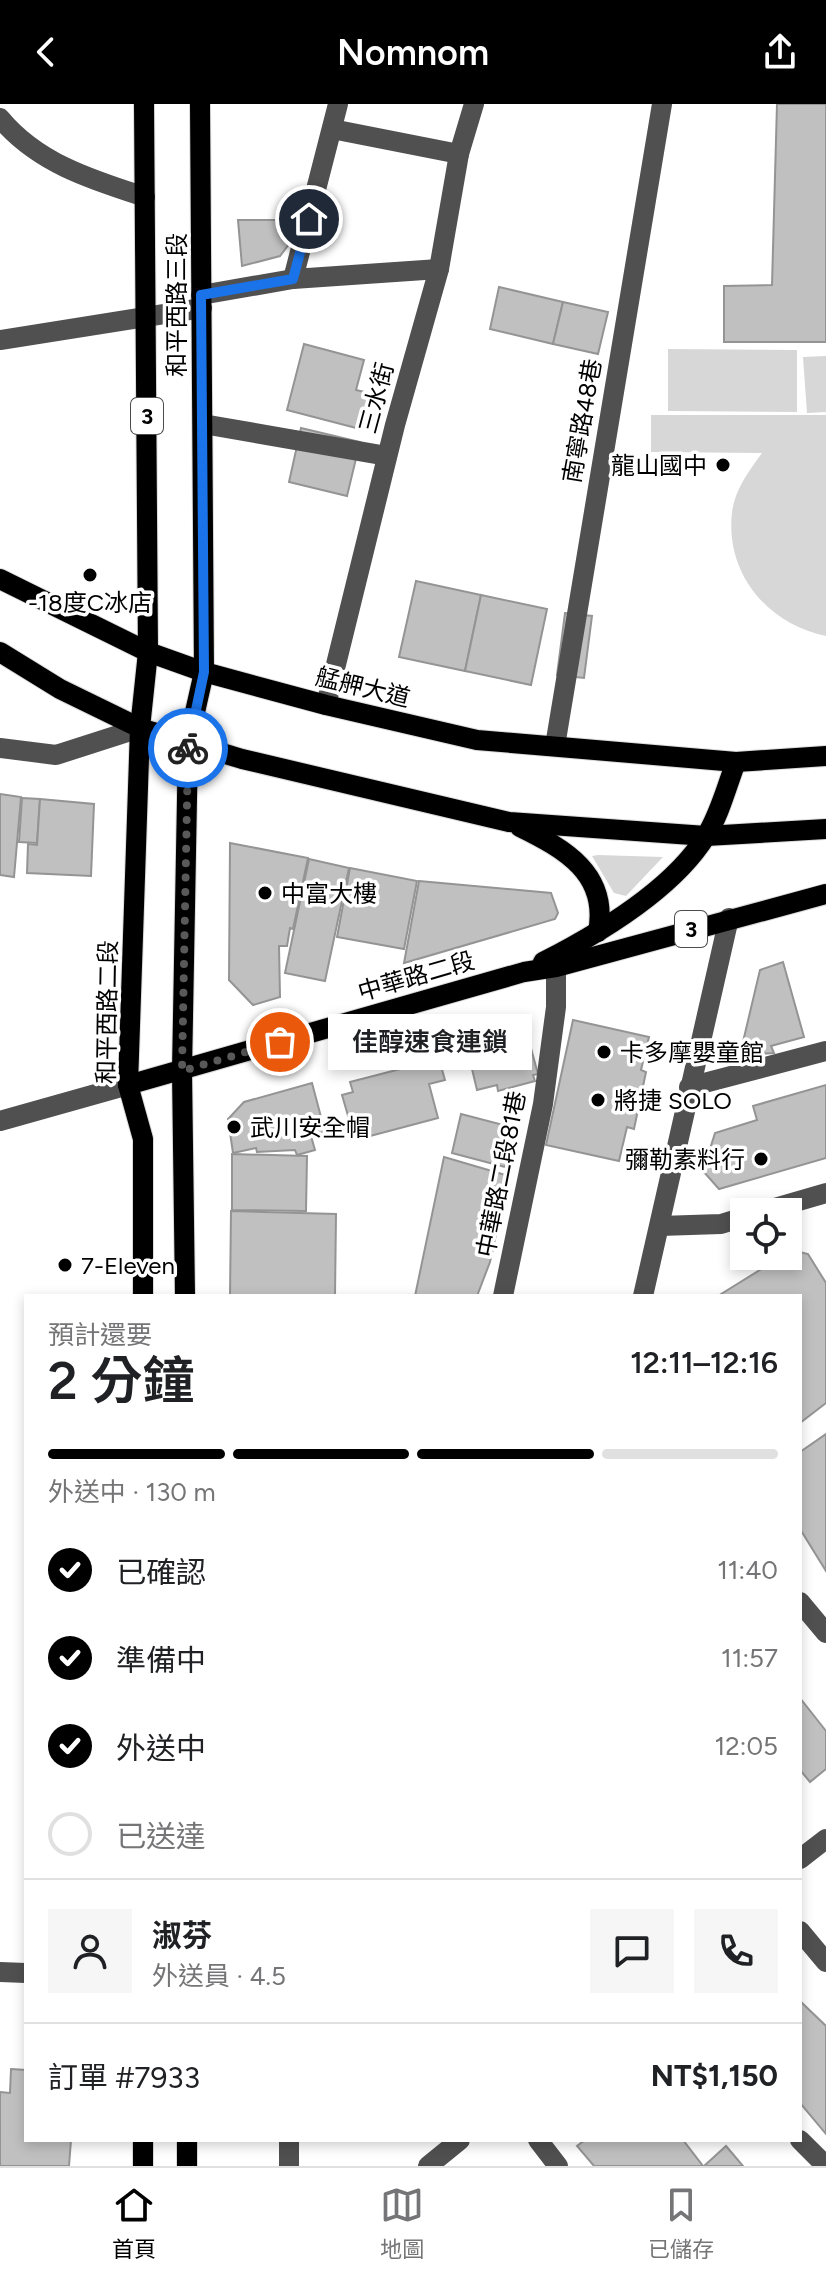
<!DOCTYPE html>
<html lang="zh-TW">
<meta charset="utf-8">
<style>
body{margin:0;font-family:Figtree,"Noto Sans TC",sans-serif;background:#f6f6f6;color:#202124;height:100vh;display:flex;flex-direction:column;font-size:30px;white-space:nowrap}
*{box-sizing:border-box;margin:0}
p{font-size:26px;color:#757577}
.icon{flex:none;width:44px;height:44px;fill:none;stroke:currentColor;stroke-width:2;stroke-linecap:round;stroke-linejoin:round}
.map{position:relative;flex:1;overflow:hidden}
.details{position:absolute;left:24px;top:1190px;width:778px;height:848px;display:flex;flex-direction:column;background:#fff;border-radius:0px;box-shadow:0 4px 12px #0003}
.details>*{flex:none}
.tools{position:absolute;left:730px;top:1094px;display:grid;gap:16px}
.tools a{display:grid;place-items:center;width:72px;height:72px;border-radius:0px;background:#fff;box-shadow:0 4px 12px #0003;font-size:40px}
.pin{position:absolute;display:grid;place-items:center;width:68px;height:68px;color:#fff;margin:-34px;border:4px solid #fff;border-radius:50%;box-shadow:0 2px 8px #0007}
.courier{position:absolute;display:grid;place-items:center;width:80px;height:80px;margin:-40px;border:6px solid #1a73e8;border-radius:50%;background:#fff;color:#222;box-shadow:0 2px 10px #0007}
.bubble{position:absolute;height:56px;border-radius:0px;background:#fff;box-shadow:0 4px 12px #0003;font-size:26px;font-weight:600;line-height:56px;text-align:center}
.overview em{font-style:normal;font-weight:600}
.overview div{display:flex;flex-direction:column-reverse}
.overview{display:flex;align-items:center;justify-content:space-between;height:136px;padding:0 24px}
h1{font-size:52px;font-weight:600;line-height:60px}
.bar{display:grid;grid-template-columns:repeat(4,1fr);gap:12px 8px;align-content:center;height:96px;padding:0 24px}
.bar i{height:10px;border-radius:6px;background:#e0e0e0}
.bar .on{background:#000}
.bar p{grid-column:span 4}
.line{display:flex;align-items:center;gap:20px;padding:0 24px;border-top:2px solid #e0e0e0}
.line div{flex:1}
.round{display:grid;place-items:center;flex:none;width:84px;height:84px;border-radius:0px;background:#f6f6f6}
ol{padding:0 24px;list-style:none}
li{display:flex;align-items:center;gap:24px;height:88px}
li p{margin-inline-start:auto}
li .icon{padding:8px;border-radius:50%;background:#000;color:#fff;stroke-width:4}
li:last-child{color:#757577}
li i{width:44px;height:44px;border:4px solid #e0e0e0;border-radius:50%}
header{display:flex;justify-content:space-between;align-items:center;height:104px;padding:0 24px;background:#000;color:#fff;font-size:36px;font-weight:600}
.tab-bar{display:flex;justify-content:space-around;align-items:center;height:112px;border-top:2px solid #e0e0e0;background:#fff;font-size:22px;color:#757577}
.tab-bar a{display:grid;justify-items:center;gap:4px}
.tab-bar .on{color:#000}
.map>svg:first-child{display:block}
</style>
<header><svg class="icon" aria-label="back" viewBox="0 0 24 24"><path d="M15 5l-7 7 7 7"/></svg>Nomnom<svg class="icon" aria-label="share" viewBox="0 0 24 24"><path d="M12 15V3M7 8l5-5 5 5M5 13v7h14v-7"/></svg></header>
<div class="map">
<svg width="826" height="2062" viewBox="0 0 826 2062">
<rect width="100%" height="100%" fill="#fff"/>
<g fill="#d7d7d7">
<polygon points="668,245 797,246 797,308 668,307"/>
<polygon points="826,252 826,308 807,309 803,253"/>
<path d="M 651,311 L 826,311 L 826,532 C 768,520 725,470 732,408 C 735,385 749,367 762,349 L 651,348 Z"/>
<polygon points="592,752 598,751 663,753 626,792 614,789"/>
</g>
<g fill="#c0c0c0" stroke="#949494" stroke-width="2">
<polygon points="777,0 826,0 826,238 724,238 724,182 772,181"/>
<polygon points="238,116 279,116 293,135 280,152 242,162"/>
<polygon points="499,183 563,198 553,240 490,225"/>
<polygon points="563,198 608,208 598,250 553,240"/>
<polygon points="304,240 364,256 356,286 369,289 360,325 287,306"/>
<polygon points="301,324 360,338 347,392 289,378"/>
<polygon points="416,477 481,491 465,567 399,553"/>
<polygon points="481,491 547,505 531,581 465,567"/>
<polygon points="565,509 592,512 584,574 557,571"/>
<polygon points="0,690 21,693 14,773 0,771"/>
<polygon points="22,694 40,695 37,739 19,738"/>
<polygon points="40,695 94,700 91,772 27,769 28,740 37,741"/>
<polygon points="230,739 308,754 293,825 290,824 287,842 279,842 280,893 253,901 229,876"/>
<polygon points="309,755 349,764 325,877 285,869"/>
<polygon points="350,764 417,777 404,845 337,833"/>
<polygon points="419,777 551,789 558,809 555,815 404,859"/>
<polygon points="783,858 804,933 771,942 774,949 755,950 742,942 760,866"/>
<polygon points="573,916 649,933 641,966 646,968 634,1025 627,1023 619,1057 546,1041"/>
<polygon points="529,937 538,970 533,971 535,977 498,987 497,981 477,986 472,965 487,961 481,948"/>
<polygon points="439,955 445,976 429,980 438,1014 355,1036 342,991 353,988 350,978"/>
<polygon points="312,979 325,1028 311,1032 315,1046 297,1051 295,1046 257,1048 256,1044 233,1049 228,1015 244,998"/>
<polygon points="826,981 826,1054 719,1085 703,1067 715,1029 757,1016 753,1002"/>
<polygon points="461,1010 515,1024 505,1063 452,1049"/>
<polygon points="232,1050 307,1052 306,1107 232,1106"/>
<polygon points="444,1053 509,1072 490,1158 477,1192 415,1192"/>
<polygon points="231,1107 336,1110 335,1192 230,1192"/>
<polygon points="792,1146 808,1150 826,1179 826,1299 800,1319 800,1192 718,1192"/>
<polygon points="826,1330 826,1467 800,1425 800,1348"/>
<polygon points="800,1594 826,1627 826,1665 810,1678 800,1666"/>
<polygon points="800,1897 826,1922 826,2030 800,1999"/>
<polygon points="11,1965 26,1966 26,2036 71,2036 69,2062 0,2062 0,1988 10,1989"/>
<polygon points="585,2036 683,2036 703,2062 594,2062 577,2042"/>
<polygon points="726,2042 743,2062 704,2062"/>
</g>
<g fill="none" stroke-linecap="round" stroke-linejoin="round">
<defs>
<g id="major">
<polyline points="0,475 148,548 204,568 326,601 477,636 736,658 826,652"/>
<polyline points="0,548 60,585 140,624 242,655 509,718 706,732 826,725"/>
<path d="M 520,723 C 565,745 609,770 598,828"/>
<path d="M 543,858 C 598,830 673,785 706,732 C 720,710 727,681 736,658"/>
<polyline points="128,981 524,868 556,863 826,790"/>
<polyline points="143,1192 143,1035 128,981 140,624 148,548 144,0"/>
<polyline points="185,1192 182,967 188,639 204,568 200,0"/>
<polyline points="143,2062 143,2036"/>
<polyline points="187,2062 187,2036"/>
</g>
</defs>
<use href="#major" stroke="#dbdbdb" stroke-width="22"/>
<g stroke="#505050" stroke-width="20">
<path d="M 0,14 C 37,59 92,76 145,93"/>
<polyline points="332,25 459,50"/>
<polyline points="293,175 338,0"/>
<polyline points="201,191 293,175 439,165"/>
<polyline points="0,236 202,204"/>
<polyline points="203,320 387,352"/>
<polyline points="326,601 395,321 439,165 459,50 474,0"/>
<polyline points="555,642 662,0"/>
<polyline points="0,644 56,651 140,624"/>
<polyline points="689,983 826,947"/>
<polyline points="0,1017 128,981"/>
<polyline points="761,1108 826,1089"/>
<polyline points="660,1122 721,1120 744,1113"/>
<polyline points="503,1192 543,1000 556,903 556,863"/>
<polyline points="643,1192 729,814"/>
<polyline points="800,1498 826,1529"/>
<polyline points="800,1755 826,1735"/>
<polyline points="800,1827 826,1858"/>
<polyline points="0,1868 26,1869"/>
<polyline points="538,2036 558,2062"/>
<polyline points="800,2036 826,2062"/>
<polyline points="289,2062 289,2036"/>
<polyline points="428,2062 460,2036"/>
</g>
<use href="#major" stroke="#000" stroke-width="20"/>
</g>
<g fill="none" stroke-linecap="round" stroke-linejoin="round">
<polyline stroke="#595959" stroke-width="8" stroke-dasharray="0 14.4" points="188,644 182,967 280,938"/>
<polyline stroke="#1a73e8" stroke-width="10" points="188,644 204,568 201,191 293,175 309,115"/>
</g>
<g fill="#000" stroke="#fff" stroke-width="3">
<circle cx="723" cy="361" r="8"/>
<circle cx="90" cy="471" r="8"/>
<circle cx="265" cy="789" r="8"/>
<circle cx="604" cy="948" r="8"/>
<circle cx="598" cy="996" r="8"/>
<circle cx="234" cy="1023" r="8"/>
<circle cx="761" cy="1055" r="8"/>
<circle cx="65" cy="1161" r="8"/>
</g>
<g text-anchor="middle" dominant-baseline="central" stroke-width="7" stroke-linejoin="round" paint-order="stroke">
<g fill="#fff" stroke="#4c4c4c" stroke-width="2">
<rect x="131" y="294" width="32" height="36" rx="6"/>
<rect x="675" y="807" width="32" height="36" rx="6"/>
</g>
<g font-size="22" font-weight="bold" fill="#000">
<text x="147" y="312">3</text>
<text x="691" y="825">3</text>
</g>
<g font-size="24" fill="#000" stroke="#fff">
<text transform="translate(176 201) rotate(-90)">和平西路三段</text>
<text transform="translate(376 294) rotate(-75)">三水街</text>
<text transform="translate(582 317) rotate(-80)">南寧路48巷</text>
<text transform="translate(363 583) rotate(14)">艋舺大道</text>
<text transform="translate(416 872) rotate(-16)">中華路二段</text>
<text transform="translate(107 908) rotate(-89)">和平西路二段</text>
<text transform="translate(501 1070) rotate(-79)">中華路二段81巷</text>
</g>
<g font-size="24" fill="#000" stroke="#fff" text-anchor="start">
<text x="707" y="361" text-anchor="end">龍山國中</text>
<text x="90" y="498" text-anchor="middle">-18度C冰店</text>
<text x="281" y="789">中富大樓</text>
<text x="620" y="948">卡多摩嬰童館</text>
<text x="614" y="996">將捷 SOLO</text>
<text x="250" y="1023">武川安全帽</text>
<text x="745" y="1055" text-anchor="end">彌勒素料行</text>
<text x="81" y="1161">7-Eleven</text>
</g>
</g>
</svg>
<div class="tools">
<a><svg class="icon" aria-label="locate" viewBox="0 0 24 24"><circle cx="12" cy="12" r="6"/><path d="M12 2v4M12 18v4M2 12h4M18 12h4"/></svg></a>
</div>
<div class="pin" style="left:280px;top:938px;background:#ea580c"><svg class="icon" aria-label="bag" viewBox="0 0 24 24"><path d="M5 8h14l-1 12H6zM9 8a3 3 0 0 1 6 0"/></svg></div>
<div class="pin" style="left:309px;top:115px;background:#1f2937"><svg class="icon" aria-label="home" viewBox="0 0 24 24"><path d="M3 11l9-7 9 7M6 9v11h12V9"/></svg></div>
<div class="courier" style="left:188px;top:644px"><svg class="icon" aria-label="bike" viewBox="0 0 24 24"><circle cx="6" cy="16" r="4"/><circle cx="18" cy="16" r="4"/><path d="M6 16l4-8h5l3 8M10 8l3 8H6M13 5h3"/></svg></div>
<div class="bubble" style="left:328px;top:910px;width:204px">佳醇速食連鎖</div>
<section class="details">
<div class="overview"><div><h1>2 分鐘</h1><p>預計還要</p></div><em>12:11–12:16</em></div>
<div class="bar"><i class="on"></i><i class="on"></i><i class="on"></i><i></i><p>外送中 · 130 m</p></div>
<ol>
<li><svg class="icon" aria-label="check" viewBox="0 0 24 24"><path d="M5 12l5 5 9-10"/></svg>已確認<p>11:40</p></li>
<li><svg class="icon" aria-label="check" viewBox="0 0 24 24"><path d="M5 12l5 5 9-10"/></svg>準備中<p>11:57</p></li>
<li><svg class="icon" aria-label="check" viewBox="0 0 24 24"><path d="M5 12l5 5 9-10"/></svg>外送中<p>12:05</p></li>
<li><i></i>已送達</li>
</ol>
<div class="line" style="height:144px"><a class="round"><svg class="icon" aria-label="person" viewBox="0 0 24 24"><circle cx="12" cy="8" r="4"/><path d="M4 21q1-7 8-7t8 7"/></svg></a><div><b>淑芬</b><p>外送員 · 4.5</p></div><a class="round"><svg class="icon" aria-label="chat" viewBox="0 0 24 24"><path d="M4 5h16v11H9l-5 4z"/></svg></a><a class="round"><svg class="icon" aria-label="phone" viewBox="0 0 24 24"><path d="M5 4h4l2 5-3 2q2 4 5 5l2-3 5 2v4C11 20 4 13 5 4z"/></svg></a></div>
<div class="line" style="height:104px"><div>訂單 #7933</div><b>NT$1,150</b></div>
</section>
</div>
<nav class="tab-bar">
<a class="on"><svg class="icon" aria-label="home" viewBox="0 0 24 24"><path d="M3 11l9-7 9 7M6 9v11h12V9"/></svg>首頁</a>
<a><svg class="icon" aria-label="map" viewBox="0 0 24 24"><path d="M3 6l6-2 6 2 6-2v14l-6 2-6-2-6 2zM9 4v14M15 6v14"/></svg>地圖</a>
<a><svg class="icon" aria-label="saved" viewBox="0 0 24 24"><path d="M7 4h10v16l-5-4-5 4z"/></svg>已儲存</a>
</nav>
